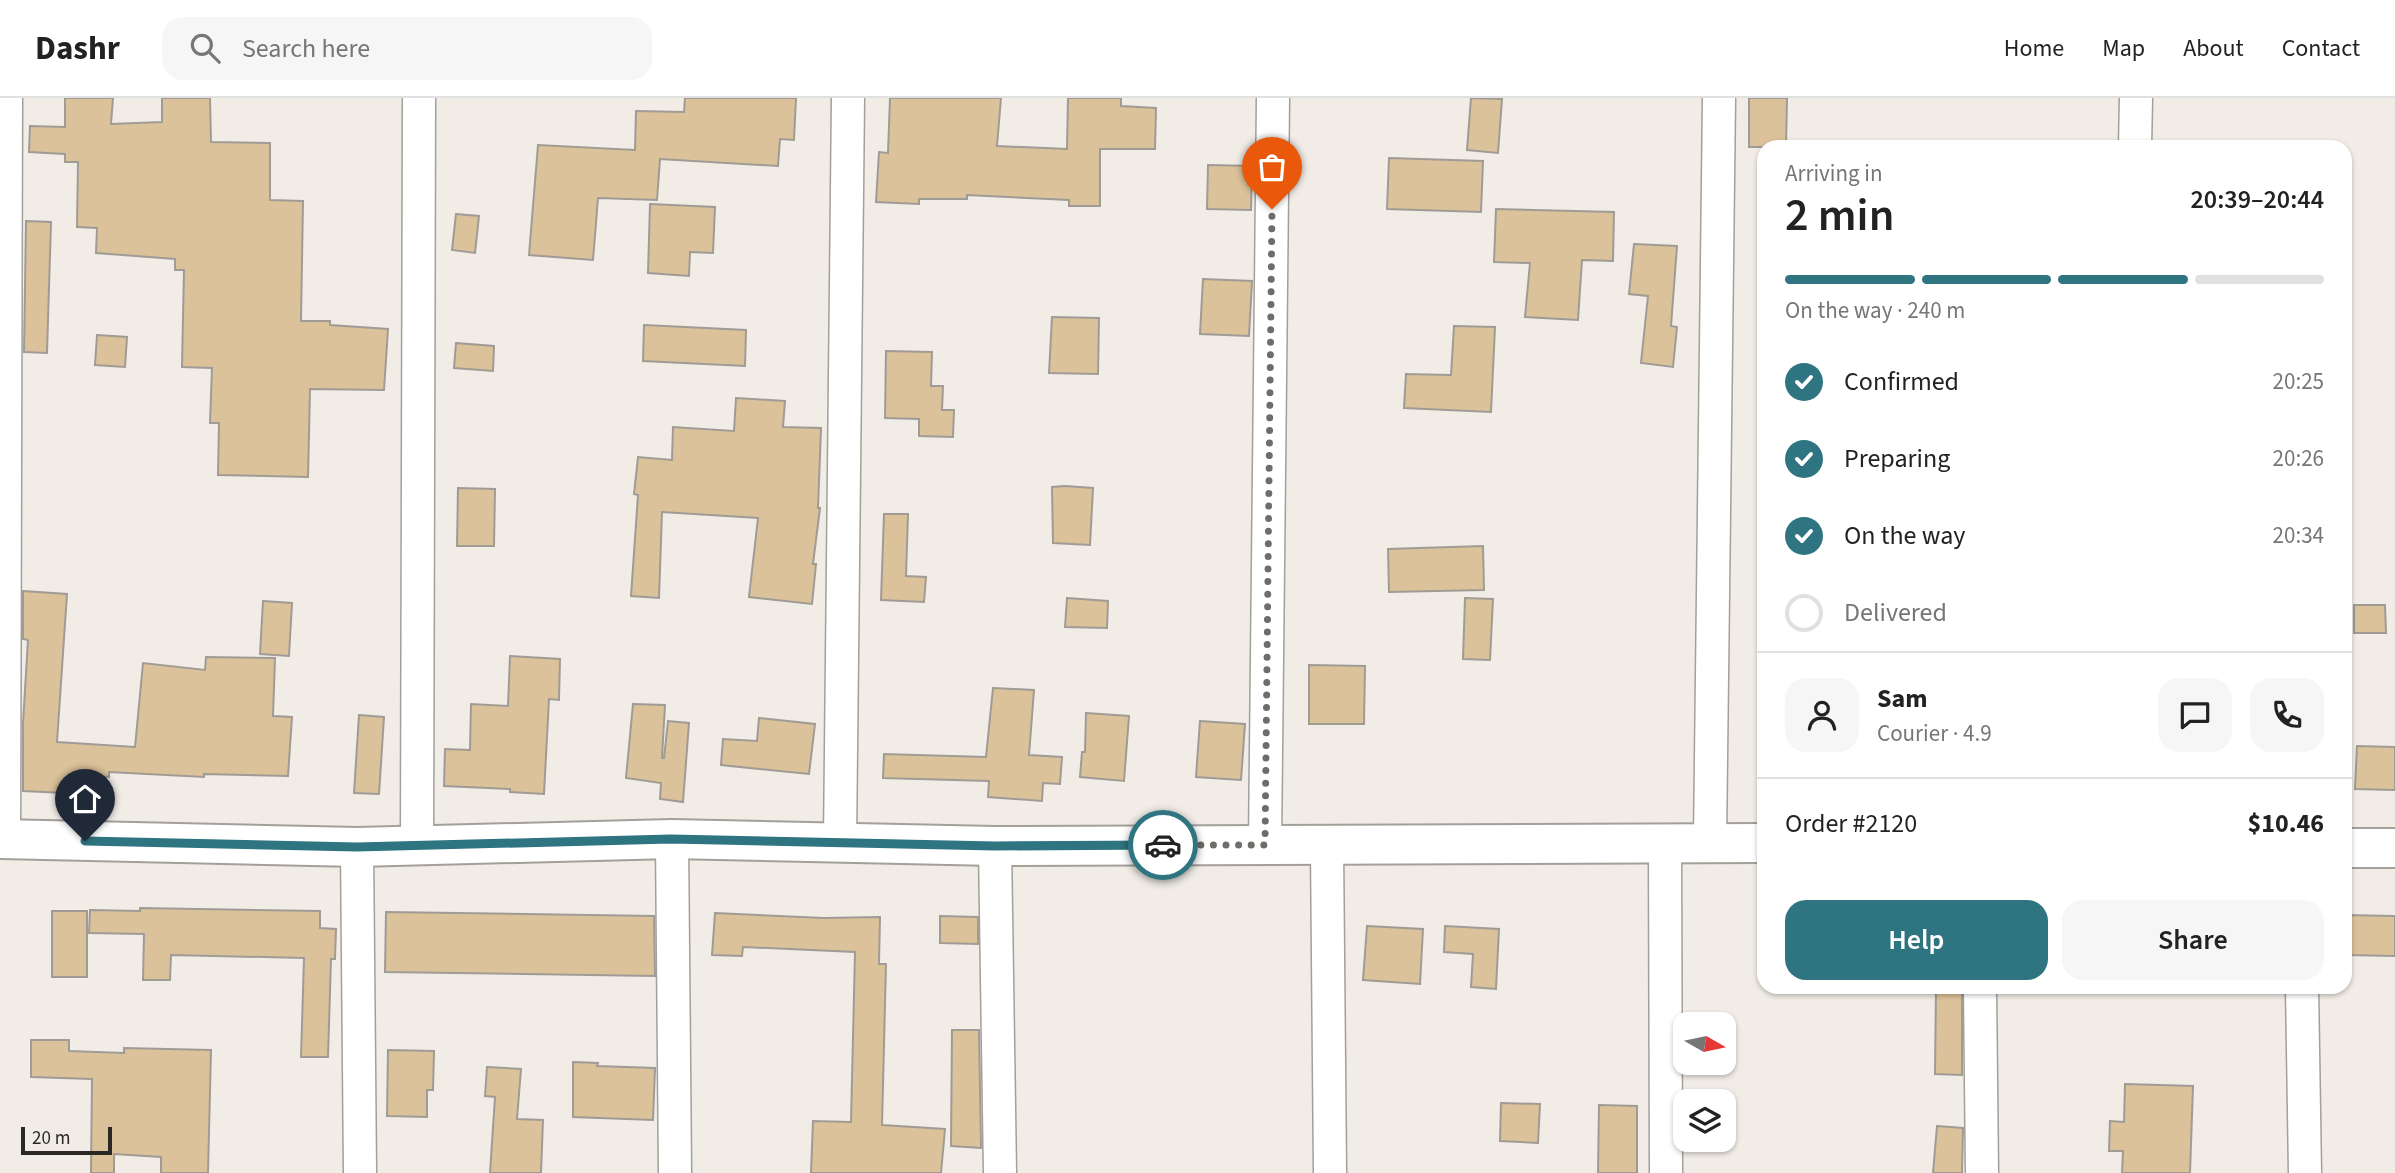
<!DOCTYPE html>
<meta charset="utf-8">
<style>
body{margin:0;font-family:"Source Sans 3",sans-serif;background:#f6f6f6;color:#222;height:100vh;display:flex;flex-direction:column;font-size:26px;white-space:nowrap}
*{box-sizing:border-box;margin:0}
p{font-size:23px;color:#767676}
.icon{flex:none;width:38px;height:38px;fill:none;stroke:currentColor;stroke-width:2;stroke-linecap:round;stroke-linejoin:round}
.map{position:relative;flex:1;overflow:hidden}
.sheet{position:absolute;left:1757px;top:42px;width:595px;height:854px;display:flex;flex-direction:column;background:#fff;border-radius:21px;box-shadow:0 2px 5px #0004}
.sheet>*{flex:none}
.needle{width:46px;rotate:99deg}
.tools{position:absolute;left:1673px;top:914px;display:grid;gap:14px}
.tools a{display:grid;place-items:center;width:63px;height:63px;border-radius:14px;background:#fff;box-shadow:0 2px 5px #0004;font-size:35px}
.scale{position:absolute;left:21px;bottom:18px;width:91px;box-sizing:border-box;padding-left:7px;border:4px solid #292825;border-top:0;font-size:19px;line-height:24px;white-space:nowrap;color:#292825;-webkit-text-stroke:5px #f1ece6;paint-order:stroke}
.pin{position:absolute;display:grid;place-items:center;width:60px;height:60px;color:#fff;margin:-72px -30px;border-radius:50% 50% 50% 0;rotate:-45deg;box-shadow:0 0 7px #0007}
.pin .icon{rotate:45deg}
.courier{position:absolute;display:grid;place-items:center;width:70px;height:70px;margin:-35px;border:5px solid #2e7481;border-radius:50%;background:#fff;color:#222;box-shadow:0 2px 9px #0007}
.head em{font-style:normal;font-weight:600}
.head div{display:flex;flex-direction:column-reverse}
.head{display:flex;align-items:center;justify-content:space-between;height:119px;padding:0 28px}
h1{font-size:46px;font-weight:600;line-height:52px}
.bar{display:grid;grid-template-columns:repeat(4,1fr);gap:10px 7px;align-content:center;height:84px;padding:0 28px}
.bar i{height:9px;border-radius:5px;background:#e0e0e0}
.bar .on{background:#2e7481}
.bar p{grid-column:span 4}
.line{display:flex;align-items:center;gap:18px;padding:0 28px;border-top:2px solid #e0e0e0}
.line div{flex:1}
.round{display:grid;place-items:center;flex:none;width:74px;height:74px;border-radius:21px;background:#f6f6f6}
ol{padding:0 28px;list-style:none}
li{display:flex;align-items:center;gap:21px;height:77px}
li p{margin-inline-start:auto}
li .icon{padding:7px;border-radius:50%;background:#2e7481;color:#fff;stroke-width:4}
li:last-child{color:#767676}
li i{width:38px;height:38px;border:4px solid #e0e0e0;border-radius:50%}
.action{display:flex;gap:14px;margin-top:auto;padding:14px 28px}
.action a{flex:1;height:80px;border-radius:21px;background:#2e7481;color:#fff;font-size:28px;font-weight:600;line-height:80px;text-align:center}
.action a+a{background:#f6f6f6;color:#222}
header{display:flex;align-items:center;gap:42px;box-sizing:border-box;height:98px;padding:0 35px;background:#fff;border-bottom:2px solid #e0e0e0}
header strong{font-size:33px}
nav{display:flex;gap:38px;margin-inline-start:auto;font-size:24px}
.search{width:490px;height:63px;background:#f6f6f6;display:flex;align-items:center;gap:18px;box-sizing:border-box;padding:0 24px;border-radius:21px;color:#767676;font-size:26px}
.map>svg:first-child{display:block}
</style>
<header>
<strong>Dashr</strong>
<div class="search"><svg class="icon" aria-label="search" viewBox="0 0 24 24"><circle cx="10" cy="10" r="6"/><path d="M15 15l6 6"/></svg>Search here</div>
<nav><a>Home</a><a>Map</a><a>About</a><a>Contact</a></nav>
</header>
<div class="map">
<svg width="2395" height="1075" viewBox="0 0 2395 1075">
<rect width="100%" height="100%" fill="#f1ece6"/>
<g fill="#dcc29a" stroke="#9f9b95" stroke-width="2">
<polygon points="65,0 113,0 111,26 162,24 162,0 210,0 211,44 270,45 270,102 303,103 301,223 330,223 330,227 388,231 384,292 310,291 308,379 218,377 219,325 210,325 212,270 182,269 184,172 175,172 175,161 96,155 97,130 77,129 78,64 65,64 65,56 29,54 30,28 65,29"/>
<polygon points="685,0 796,0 794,42 780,41 778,68 660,61 657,102 598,100 593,162 529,157 538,47 635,52 636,13 684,14"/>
<polygon points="890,0 1001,0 997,48 1067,51 1068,0 1121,0 1121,8 1156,10 1155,51 1100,51 1100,108 1069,108 1069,102 967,97 967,101 919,101 919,106 876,104 879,54 888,55"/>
<polygon points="1471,0 1502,1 1498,55 1467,52"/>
<polygon points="1749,0 1787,0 1786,49 1749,49"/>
<polygon points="1389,60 1483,63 1481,114 1387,111"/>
<polygon points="1208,67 1252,68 1251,112 1207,111"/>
<polygon points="650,106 715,109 713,155 690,154 689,178 648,175"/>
<polygon points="1496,111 1614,114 1613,163 1582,162 1578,222 1525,219 1530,165 1494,164"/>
<polygon points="456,116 479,118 475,155 452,152"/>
<polygon points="26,123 51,124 47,255 24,254"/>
<polygon points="1634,146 1677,148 1671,228 1677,229 1673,269 1641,265 1648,198 1629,196"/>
<polygon points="1203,181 1252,183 1249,238 1200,236"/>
<polygon points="1052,219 1099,220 1098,276 1049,275"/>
<polygon points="644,227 746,232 745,268 643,263"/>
<polygon points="1454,228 1495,229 1491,314 1404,310 1406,276 1451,277"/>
<polygon points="97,237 127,239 125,269 95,267"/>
<polygon points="456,245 494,248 493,273 454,270"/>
<polygon points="886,253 932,254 931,288 943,288 942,312 954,312 953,339 919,338 919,321 885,320"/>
<polygon points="736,300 785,303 783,329 821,330 818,410 820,410 813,466 816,466 812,506 749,499 758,420 662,414 659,500 631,498 638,397 634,396 638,359 672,362 673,329 734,333"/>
<polygon points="1065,388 1093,390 1090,447 1053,445 1052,389"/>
<polygon points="458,390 495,391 494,448 457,448"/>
<polygon points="884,416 908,416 906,478 926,479 924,504 881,502"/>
<polygon points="1483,448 1484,492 1389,494 1388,451"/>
<polygon points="23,493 67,496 57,644 135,649 143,565 205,572 206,559 275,560 273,618 292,619 288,678 204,676 204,679 109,674 109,679 86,677 85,696 23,693 23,625 28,542 23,541"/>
<polygon points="1067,500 1108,503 1107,530 1065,529"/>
<polygon points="1465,500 1493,501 1490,562 1463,561"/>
<polygon points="263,503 292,505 289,558 260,556"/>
<polygon points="2354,507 2385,507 2386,535 2354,535"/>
<polygon points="510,558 560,561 559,602 549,601 544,696 510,694 510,691 444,688 445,651 470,652 471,606 508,608"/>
<polygon points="1309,567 1365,568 1364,626 1309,626"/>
<polygon points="993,590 1034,592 1029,657 1062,659 1060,686 1043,685 1042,703 988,699 989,683 883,680 884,656 986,659"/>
<polygon points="633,606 665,607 662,660 664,660 668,623 689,625 683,704 660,701 661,685 626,680"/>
<polygon points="1086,615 1129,618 1124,683 1080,679 1082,654 1085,654"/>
<polygon points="359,617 384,619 379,696 354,695"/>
<polygon points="759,620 815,626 809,676 721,667 723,641 757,643"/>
<polygon points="1200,623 1245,626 1241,682 1196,679"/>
<polygon points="2357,648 2395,649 2395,692 2355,691"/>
<polygon points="140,810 320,813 320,830 336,831 335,861 331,861 328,959 301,959 304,860 171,857 170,882 143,882 144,836 89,835 90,812 140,813"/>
<rect x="52" y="813" width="35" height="66"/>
<polygon points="386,814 654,818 655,878 385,874"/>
<polygon points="715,815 824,820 880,819 879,866 886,866 882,1027 945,1031 941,1075 811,1075 813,1023 851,1024 855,854 743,849 742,858 712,857"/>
<polygon points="2345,817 2395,818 2395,858 2345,857"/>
<polygon points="940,818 978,819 978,846 940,845"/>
<polygon points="1367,828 1423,831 1420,886 1363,882"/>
<polygon points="1445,828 1499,831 1496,891 1471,889 1473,856 1444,854"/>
<polygon points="1936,889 1962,889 1962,977 1935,976"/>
<polygon points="952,932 979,932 981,1050 951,1048"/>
<polygon points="31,942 69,942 69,953 124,955 124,950 211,952 208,1075 161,1075 161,1059 114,1056 114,1075 91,1075 92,981 31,979"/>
<polygon points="388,952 434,953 433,992 427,992 427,1019 387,1018"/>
<polygon points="573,964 598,965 597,968 655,970 653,1022 573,1019"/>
<polygon points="487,969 521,971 517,1021 543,1022 541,1075 490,1075 495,999 485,998"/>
<polygon points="2125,986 2193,988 2190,1075 2122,1075 2123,1053 2109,1053 2110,1023 2124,1024"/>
<polygon points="1501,1005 1540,1006 1538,1045 1500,1043"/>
<polygon points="1599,1007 1637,1008 1637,1075 1598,1075"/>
<polygon points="1937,1028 1963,1030 1962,1075 1933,1075"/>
</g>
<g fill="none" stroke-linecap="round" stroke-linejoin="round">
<defs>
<g id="minor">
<polyline points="2135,49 2136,0"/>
<polyline points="4,741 6,0"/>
<polyline points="672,741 675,1075"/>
<polyline points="1710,744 1719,0"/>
<polyline points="840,745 848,0"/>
<polyline points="1665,745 1666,1075"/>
<polyline points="417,746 419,0"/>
<polyline points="1265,747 1273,0"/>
<polyline points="995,748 1000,1075"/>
<polyline points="1327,748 1330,1075"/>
<polyline points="357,749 360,1075"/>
<polyline points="1980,889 1982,1075"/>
<polyline points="2302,889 2305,1075"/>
</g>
<g id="major">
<polyline points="0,741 357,749 672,741 995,748 1764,745"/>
<polyline points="2345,750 2395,750"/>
</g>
</defs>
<use href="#minor" stroke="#a39f99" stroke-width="35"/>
<use href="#major" stroke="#a39f99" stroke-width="42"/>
<use href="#minor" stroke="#fff" stroke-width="32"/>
<use href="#major" stroke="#fff" stroke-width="38"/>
</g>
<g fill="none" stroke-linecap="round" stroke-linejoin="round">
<polyline stroke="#6f6d69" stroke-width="7" stroke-dasharray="0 12.6" points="1163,747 1265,747 1272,111"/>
<polyline stroke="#2e7481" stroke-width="9" points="85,743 357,749 671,741 995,748 1163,747"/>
</g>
</svg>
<div class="tools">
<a><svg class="needle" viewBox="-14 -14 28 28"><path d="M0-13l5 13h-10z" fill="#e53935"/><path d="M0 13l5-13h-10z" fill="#767676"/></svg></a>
<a><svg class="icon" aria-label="layers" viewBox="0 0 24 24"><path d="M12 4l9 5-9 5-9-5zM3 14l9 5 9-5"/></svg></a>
</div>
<div class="scale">20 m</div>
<div class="pin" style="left:1272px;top:111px;background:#ea580c"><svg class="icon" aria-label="bag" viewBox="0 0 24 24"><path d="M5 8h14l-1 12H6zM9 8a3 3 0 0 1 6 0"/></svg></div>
<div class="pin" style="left:85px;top:743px;background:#1f2937"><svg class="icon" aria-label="home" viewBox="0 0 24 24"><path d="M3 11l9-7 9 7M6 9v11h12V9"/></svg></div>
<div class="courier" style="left:1163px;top:747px"><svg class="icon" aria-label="car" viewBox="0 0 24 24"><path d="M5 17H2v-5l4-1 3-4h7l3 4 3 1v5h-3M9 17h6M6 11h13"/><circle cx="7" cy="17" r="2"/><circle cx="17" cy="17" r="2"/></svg></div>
<section class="sheet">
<div class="head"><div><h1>2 min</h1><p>Arriving in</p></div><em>20:39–20:44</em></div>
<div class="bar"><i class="on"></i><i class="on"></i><i class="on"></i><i></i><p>On the way · 240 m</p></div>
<ol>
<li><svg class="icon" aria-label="check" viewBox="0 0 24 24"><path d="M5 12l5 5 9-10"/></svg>Confirmed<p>20:25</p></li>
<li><svg class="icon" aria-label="check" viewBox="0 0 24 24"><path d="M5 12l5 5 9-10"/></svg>Preparing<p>20:26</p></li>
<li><svg class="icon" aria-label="check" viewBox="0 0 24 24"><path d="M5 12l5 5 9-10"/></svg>On the way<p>20:34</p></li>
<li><i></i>Delivered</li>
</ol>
<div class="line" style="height:126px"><a class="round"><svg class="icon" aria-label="person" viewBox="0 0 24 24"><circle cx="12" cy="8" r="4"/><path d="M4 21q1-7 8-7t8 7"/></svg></a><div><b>Sam</b><p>Courier · 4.9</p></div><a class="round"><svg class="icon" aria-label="chat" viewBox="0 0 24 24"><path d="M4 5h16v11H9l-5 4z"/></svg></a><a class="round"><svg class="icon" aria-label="phone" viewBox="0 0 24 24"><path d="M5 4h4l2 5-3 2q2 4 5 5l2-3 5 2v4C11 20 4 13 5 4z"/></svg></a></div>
<div class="line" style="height:91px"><div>Order #2120</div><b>$10.46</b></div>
<div class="action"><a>Help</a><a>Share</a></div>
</section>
</div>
